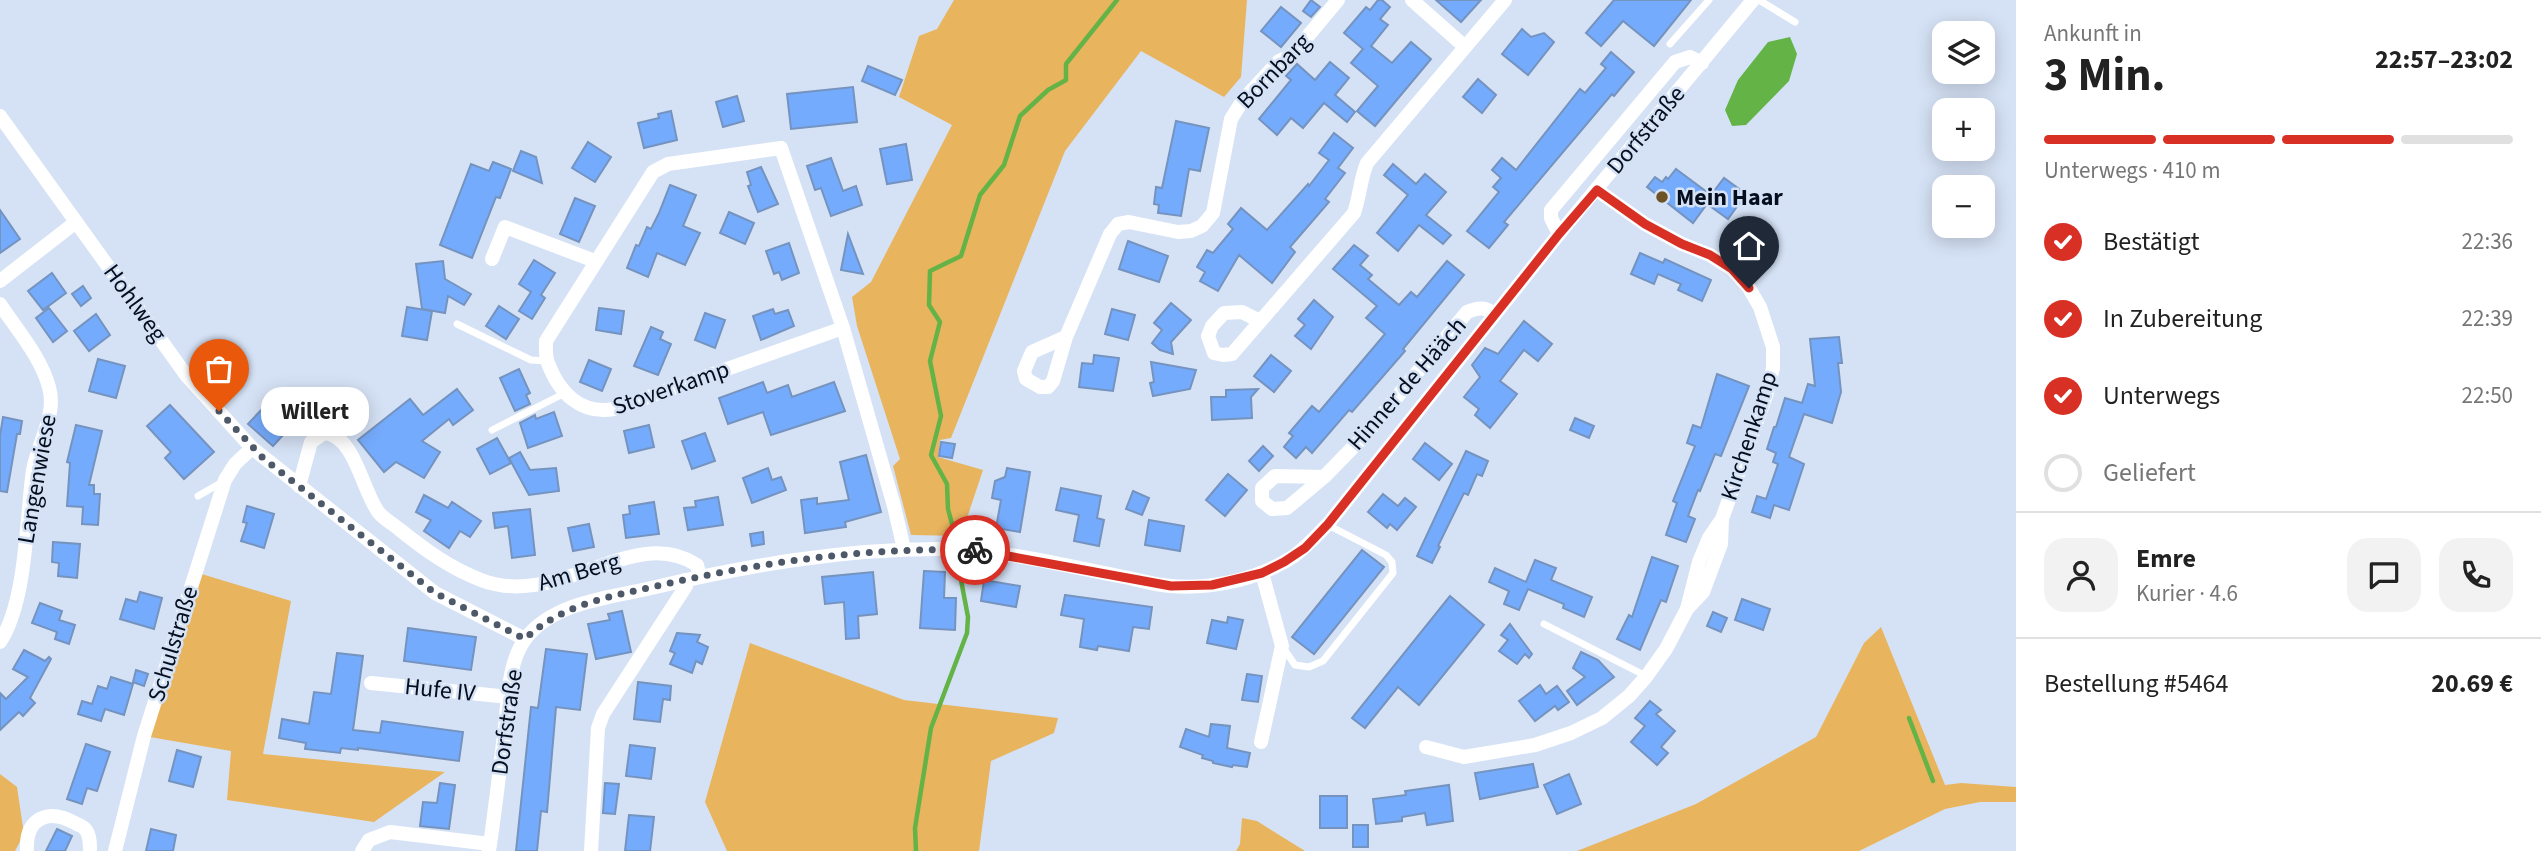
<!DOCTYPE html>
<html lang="de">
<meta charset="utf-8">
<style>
body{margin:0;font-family:"Source Sans 3",sans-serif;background:#f2f2f2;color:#222;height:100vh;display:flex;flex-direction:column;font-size:26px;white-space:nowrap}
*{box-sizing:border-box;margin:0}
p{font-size:23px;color:#767676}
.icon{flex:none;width:38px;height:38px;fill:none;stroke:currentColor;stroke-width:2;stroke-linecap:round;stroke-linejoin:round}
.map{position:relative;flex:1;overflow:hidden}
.sheet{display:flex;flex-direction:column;background:#fff;width:525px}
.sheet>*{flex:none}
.fabs{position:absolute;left:1932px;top:21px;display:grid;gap:14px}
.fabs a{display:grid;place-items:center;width:63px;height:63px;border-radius:14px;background:#fff;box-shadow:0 4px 18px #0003;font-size:35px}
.pin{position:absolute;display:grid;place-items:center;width:60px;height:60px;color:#fff;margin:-72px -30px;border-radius:50% 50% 50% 0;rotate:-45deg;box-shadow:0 0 7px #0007}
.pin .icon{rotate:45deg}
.courier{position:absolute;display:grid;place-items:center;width:70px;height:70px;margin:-35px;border:5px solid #d93025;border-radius:50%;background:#fff;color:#222;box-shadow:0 2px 9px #0007}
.bubble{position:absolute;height:49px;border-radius:21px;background:#fff;box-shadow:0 4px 18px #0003;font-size:23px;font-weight:700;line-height:49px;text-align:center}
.head em{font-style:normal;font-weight:700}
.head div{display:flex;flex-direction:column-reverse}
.head{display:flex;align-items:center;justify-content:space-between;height:119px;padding:0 28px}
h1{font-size:46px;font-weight:700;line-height:52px}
.bar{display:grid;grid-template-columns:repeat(4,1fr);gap:10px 7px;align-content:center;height:84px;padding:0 28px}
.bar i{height:9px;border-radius:5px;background:#e0e0e0}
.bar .on{background:#d93025}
.bar p{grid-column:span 4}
.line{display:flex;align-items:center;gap:18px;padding:0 28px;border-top:2px solid #e0e0e0}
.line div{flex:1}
.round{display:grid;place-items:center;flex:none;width:74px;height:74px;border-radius:21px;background:#f2f2f2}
ol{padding:0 28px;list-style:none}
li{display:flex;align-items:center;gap:21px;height:77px}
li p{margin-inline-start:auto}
li .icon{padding:7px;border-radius:50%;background:#d93025;color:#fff;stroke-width:4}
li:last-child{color:#767676}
li i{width:38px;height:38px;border:4px solid #e0e0e0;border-radius:50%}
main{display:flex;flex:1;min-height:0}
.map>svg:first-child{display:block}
</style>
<main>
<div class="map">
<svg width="2016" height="851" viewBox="0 0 2016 851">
<rect width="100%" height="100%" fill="#d5e2f5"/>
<g fill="#e8b45e">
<polygon points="954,0 1247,0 1241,77 1224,97 1141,51 1065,151 951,438 940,440 938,457 983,470 961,536 911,535 893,466 900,459 857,326 852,297 871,282 952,125 899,97 919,36 937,29"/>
<polygon points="195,572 291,601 263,754 445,772 374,822 227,800 231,751 144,736"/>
<polygon points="1881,627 1945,785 1961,783 2016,787 2016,802 1980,802 1945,809 1859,851 1577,851 1696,804 1816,737 1864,643"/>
<polygon points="750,643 904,700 1058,718 1054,733 991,761 979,851 727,851 705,802"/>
<polygon points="0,774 17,787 24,834 15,851 0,851"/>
<polygon points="1242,818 1257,821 1305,851 1236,851 1240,844"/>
</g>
<polygon fill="#63b347" points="1790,37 1797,54 1789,81 1746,125 1732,126 1725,110 1738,80 1768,42"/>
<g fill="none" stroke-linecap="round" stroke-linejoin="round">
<g stroke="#63b347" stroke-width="4.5">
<polyline points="955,535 948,509 947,484 931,455 941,416 930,361 940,322 929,305 930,271 961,256 980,195 1004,165 1020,116 1048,90 1066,80 1066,64 1117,0"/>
<polyline points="1909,718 1933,781"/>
<polyline points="916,851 915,828 931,728 967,633 968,617 958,564"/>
</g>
</g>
<g fill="#75abfc" stroke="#7593bf" stroke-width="2">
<polygon points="1311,0 1320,7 1311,17 1303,11"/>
<polygon points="1378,0 1382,0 1390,7 1380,19 1388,25 1371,46 1392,63 1411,42 1431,59 1375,126 1357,111 1378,86 1351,63 1363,49 1344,33 1366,7 1370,10"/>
<polygon points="1436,0 1481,0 1461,22"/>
<polygon points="1614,0 1691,0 1654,46 1623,21 1601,46 1586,33"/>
<polygon points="1281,7 1301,23 1281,47 1261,31"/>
<polygon points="1522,29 1531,37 1544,33 1554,42 1528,75 1502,54"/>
<polygon points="1611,52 1634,72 1614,96 1612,94 1504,222 1508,225 1489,248 1467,231 1499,192 1493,187 1501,178 1492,170 1502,158 1516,170 1580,89 1585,93 1606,68 1601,64"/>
<polygon points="1330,62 1349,78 1335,95 1355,112 1347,122 1324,103 1303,128 1291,118 1277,135 1259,119 1291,80 1286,76 1297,64 1315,80"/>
<polygon points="868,66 902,80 895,95 862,81"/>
<polygon points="1478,79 1496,95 1482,113 1463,97"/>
<polygon points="853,87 857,122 791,129 787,94"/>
<polygon points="737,96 744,121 723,127 716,102"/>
<polygon points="671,111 677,140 644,148 638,123 659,118 658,114"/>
<polygon points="1176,121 1209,128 1200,171 1189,169 1181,216 1158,213 1159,205 1154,204 1156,187 1162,188"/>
<polygon points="1334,133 1353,148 1338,168 1345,173 1325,199 1329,202 1290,247 1295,252 1272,283 1239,255 1218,291 1200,281 1205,272 1197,267 1207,250 1213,253 1233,229 1228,224 1241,208 1267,230 1308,184 1309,186 1329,160 1319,153"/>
<polygon points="588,142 611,157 595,182 572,168"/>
<polygon points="906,144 912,180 887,184 880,149"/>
<polygon points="521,151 536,157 542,183 513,171"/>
<polygon points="831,158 843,191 856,186 862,205 831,216 821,188 815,190 807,166"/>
<polygon points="493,162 511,169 500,198 496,197 472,258 440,245 471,164 489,171"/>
<polygon points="1393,164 1416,184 1425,174 1446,192 1426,215 1451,235 1443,244 1419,225 1398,251 1377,233 1408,195 1384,175"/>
<polygon points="761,167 778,204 758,212 748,186 751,185 747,172"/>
<polygon points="1676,169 1711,195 1724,178 1746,194 1728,219 1707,204 1693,223 1647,187 1655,177 1662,182 1666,177 1668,179"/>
<polygon points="670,185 696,195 683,226 700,233 685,265 657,253 648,277 627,268 636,245 639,246 647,227 651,229 659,213"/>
<polygon points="575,198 595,206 579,242 560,234"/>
<polygon points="0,210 20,239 0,253"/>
<polygon points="729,212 754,223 745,244 720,233"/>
<polygon points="848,234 863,274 841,270"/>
<polygon points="1128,241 1168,256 1159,282 1119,269"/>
<polygon points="789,243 799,273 782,280 779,272 774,274 766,251"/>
<polygon points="1354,245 1368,256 1360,265 1372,275 1368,279 1399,305 1411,292 1417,297 1447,261 1464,275 1403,349 1405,351 1352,412 1349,410 1312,453 1306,447 1296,458 1284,447 1293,436 1289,433 1312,406 1319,412 1385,334 1366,318 1377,306 1333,269"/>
<polygon points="1640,253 1663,263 1665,259 1711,280 1702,301 1678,290 1681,284 1658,274 1654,284 1631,274"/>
<polygon points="534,260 555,273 541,295 545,298 532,319 519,311 531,292 519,284"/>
<polygon points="443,261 445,279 471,294 464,305 448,296 445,313 422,309 416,264"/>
<polygon points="52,273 66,293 43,310 28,291"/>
<polygon points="83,286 91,298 81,306 72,294"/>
<polygon points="1314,300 1333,317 1311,349 1295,336 1305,325 1298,319"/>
<polygon points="1171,303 1191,320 1171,342 1173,354 1160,350 1152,343 1162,330 1154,323"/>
<polygon points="499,306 519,319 506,339 486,326"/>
<polygon points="407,307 432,311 427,340 402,336"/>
<polygon points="49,308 67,331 53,342 36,318"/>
<polygon points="599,308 624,311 621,334 596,330"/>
<polygon points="773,309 775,314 788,310 794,326 761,340 753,316"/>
<polygon points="1112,309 1135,315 1128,340 1105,334"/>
<polygon points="705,313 725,320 715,348 695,340"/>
<polygon points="96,314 110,335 89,351 74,331"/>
<polygon points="1524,321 1552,344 1538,361 1524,350 1500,381 1517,394 1490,428 1475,415 1479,409 1464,397 1480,377 1472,365 1485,348 1498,354"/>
<polygon points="651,327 663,332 660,339 671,344 658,375 634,366"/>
<polygon points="1839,337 1842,363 1838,363 1841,392 1832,423 1804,414 1789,457 1804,464 1789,510 1774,505 1770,518 1752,512 1757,496 1766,499 1778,464 1773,462 1776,453 1767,449 1774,427 1776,427 1785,398 1802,403 1808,384 1815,386 1810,339"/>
<polygon points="1094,355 1119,358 1113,391 1079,387 1082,363 1093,364"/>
<polygon points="1271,355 1291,371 1274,392 1254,376"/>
<polygon points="98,359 125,366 116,398 89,391"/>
<polygon points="589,360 611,369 602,391 580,382"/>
<polygon points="1151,362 1196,370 1190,389 1153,396 1150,383 1154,382"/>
<polygon points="519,369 530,393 526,395 530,404 515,411 500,378"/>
<polygon points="1717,374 1749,386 1721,456 1715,454 1700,491 1698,490 1688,516 1695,519 1686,542 1666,535 1677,503 1673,501 1695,446 1687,443 1693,425 1701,428"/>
<polygon points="763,382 767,393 788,385 792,397 834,382 845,411 771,435 763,412 728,424 719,398"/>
<polygon points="457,389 473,410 453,425 449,419 422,441 440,452 424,478 396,462 384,472 358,440 410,399 423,415"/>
<polygon points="1258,389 1251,397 1252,418 1212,420 1211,397 1226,397 1226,390"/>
<polygon points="170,405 214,452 184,479 165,458 171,452 147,426"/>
<polygon points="279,408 295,422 273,446 248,424 262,409 272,417"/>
<polygon points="554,412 562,436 528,448 520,423 535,415 536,419"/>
<polygon points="3,417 22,421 20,434 17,434 7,492 0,491 0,436"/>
<polygon points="1575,418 1594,426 1589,438 1570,430"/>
<polygon points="76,425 102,431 89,485 94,485 94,494 100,494 98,525 82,524 83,507 67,506 70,463 67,462"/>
<polygon points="649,425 654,447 629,453 624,431"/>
<polygon points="705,433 715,461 692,469 682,441"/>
<polygon points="497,438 511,463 490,474 477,449"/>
<polygon points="941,442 955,444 952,458 939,456"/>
<polygon points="1425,443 1452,464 1439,480 1413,459"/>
<polygon points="1263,446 1273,456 1259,471 1249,461"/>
<polygon points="1466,451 1488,461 1482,476 1477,474 1468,495 1464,493 1438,546 1440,547 1432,563 1417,556"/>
<polygon points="520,452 530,470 556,468 559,491 529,495 509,458"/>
<polygon points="866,455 881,512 845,522 846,527 805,533 801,500 817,498 817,504 849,500 840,462"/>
<polygon points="768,468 772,480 781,477 786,490 752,503 743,478"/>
<polygon points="1007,468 1030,472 1020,532 996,528 1001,500 992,498 995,481 1005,477"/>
<polygon points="1228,474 1247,490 1225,516 1206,500"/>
<polygon points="1061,488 1101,496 1097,518 1104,520 1099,546 1074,541 1079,515 1056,510"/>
<polygon points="1133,491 1149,498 1142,515 1126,509"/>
<polygon points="1383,494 1398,506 1405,498 1416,507 1397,530 1390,524 1387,528 1368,512"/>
<polygon points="424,495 448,508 452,502 481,521 470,537 460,531 449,548 424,531 431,520 416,512"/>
<polygon points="718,497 723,525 688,530 684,508 696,507 695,501"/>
<polygon points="654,502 659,534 626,538 623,515 630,514 629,506"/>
<polygon points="247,506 274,514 264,548 241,541 247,523 243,522"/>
<polygon points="530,509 535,555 512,558 508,526 495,528 493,513"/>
<polygon points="1149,520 1184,526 1180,551 1145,545"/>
<polygon points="589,524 594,547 573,551 568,528"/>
<polygon points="763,532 764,544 752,546 750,534"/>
<polygon points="53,542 80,544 77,578 58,576 59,563 52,562"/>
<polygon points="1362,550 1384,567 1314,654 1292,637"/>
<polygon points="1652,557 1678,566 1666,602 1661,600 1640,650 1617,639 1629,615 1632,617"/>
<polygon points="1535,560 1556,568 1551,580 1592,597 1584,617 1563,608 1564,604 1528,589 1519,610 1504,604 1509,591 1489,582 1495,568 1526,582"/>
<polygon points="924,571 945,572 944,598 956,598 955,630 920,628"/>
<polygon points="873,572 877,614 858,616 859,638 846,639 844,602 825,604 822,577"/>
<polygon points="984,580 1020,586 1016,607 981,601"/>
<polygon points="140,592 162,598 154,629 120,619 126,599 137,602"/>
<polygon points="1065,595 1152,607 1149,629 1133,627 1129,651 1098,646 1097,650 1080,647 1084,619 1061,615"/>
<polygon points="1450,596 1484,625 1419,705 1398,687 1365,728 1352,718"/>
<polygon points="1742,599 1770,609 1763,630 1735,620"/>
<polygon points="40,603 62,611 59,620 75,625 69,644 55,639 57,632 32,623"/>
<polygon points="622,611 631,652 596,659 588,624 610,620 608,614"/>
<polygon points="1713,612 1727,618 1721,632 1707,626"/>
<polygon points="1228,617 1243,620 1236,649 1207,643 1212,620 1227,623"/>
<polygon points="1510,624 1532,654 1529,658 1525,654 1517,664 1499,651 1508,640 1501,635"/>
<polygon points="408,628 476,637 471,670 404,661"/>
<polygon points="677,633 700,635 697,642 708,647 702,664 696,661 692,673 670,664 675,653 670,651"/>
<polygon points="546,649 587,654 580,710 556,707 547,812 541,811 537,851 516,851 531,707 538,708"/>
<polygon points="24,650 45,661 49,657 51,659 30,698 35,703 23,716 19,712 0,730 0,693 6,699 28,677 13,669"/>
<polygon points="1581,652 1598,660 1614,677 1577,705 1567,691 1585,677 1573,668"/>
<polygon points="337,653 363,656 353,730 380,733 382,721 463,732 459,761 358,748 358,750 341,748 340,753 305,749 306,743 279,738 282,719 309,724 314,692 331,694"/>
<polygon points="136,670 148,674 144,686 133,682"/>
<polygon points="1247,674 1262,676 1258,702 1242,700"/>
<polygon points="111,677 133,684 124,715 105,709 101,721 78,714 82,701 92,704 98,686 107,689"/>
<polygon points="638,682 671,686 670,700 663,699 660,722 634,719"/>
<polygon points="1540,685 1546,694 1557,686 1569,702 1558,710 1555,706 1535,721 1519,701"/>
<polygon points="1650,701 1661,710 1656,714 1675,731 1661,747 1668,753 1657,765 1631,742 1645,726 1635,718"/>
<polygon points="1211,724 1230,726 1227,748 1250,753 1247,767 1233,765 1232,767 1213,763 1213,761 1202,758 1203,755 1180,747 1186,729 1209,737"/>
<polygon points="86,744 110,752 97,791 87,788 82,804 67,799"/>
<polygon points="630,745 655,748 651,779 626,776"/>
<polygon points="177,750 201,757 193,787 169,781"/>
<polygon points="1533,764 1538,787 1480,799 1475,773"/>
<polygon points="1569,774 1581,804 1557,814 1544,785"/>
<polygon points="440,783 455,785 449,829 420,826 423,802 437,803"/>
<polygon points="605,783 619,784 615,814 603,813"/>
<polygon points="1449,785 1453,821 1427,825 1425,813 1402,817 1402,821 1376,824 1373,799 1406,795 1405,791"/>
<rect x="1320" y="796" width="27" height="32"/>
<polygon points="629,815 654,817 650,851 625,851"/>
<rect x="1353" y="825" width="15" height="22"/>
<polygon points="57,829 72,836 65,851 46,851"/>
<polygon points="151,829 176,835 173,851 146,851"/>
</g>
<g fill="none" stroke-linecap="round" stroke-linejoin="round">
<g stroke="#fff" stroke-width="7">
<polyline points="1759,0 1795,22"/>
<polyline points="1670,44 1709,0"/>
<polyline points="457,324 531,360 547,361"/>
<polyline points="492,430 565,393"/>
<polyline points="198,496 224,481"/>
<polyline points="1544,624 1646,676"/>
<polyline points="1284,649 1295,665 1309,667 1323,661 1393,573 1392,562 1386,555 1328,525"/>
</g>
<g stroke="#fff" stroke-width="14">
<polyline points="1412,0 1464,46"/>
<polyline points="0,116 186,375 252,448 435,593 525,639"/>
<polyline points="1597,190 1645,224 1682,244 1710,255 1732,269 1749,288 1760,307 1773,347 1773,368 1766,396 1722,519 1709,538 1699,562 1687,609"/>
<polyline points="1559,234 1551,218 1551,210 1675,62 1690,57 1702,63"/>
<polyline points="492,259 505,227 595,261"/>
<polyline points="0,281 76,222"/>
<path d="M 0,304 C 17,330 41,357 49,387 C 57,415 38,442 33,470 C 26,518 27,601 0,642"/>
<path d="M 1260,321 L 1242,312 L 1224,313 L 1212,326 L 1208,336 L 1214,353 L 1223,355 L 1232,354 L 1354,213 C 1360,196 1360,180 1367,163 L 1505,0"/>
<path d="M 843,328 L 614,409 C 581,415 559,393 548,363 C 545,356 546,347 546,341 L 653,172 L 668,164 L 781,148 L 843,328 L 894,506 L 904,549"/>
<polyline points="1066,337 1032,352 1024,371 1026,379 1040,387 1048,387 1053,381 1066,337 1110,234 1118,224 1129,222 1178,232 1191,231 1202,226 1213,213 1231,119 1243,100 1279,61 1292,55 1338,0"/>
<path d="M 1324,477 L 1275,476 L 1262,488 L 1262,501 L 1272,509 L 1287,508 L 1324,477 L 1368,432 L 1467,312 C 1479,307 1485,307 1495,314"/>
<path d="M 299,486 L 311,442 L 324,433 C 355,435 362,491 379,513 C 384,519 393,524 399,529 C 425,550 450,568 481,580 C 559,610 633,523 697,565 L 700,577"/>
<polyline points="371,683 509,697"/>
<polyline points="1261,742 1282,646 1262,573"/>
<polyline points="1426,747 1464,757 1535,745 1571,733 1602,718 1629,696 1646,677 1666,649 1687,609 1703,592 1721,544 1722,520"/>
<path d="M 27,851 C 25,818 48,808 75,823 C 78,825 83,826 85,829 C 90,834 90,844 90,851"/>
<polyline points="115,851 144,736 225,480 235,464 252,448"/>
<polyline points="362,851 369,840 390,832 490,844"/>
<path d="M 489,851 C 495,812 499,774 504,735 C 508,705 507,662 526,638 C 553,603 607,598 647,589 C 744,566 845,548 946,549 C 1004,550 1062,565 1119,576 C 1136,579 1154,585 1171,586 C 1208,589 1251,581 1284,562 C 1301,553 1314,538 1328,524 L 1559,234 L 1753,0"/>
<polyline points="591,851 598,728 603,714 686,586 685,580"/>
</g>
</g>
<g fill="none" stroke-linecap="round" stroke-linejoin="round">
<path stroke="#4d5869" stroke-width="7" stroke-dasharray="0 12.6" d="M 219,411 L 263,458 L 435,593 L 525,639 C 562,604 609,597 657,586 C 761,562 868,547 975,550"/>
<polyline stroke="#d93025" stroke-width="9" points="975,550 1171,586 1212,585 1262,573 1284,562 1305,548 1328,524 1559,234 1597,190 1645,224 1682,244 1710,255 1732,269 1749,288"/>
</g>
<circle fill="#6d5225" stroke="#d5e2f5" stroke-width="2.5" cx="1662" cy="197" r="7"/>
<g text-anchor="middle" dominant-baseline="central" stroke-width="5" stroke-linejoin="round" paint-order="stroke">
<g font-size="24" fill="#040e1e" stroke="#d5e2f5">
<text transform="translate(1274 71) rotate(-46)">Bornbarg</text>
<text transform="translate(1646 130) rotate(-50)">Dorfstraße</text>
<text transform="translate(135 303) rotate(54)">Hohlweg</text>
<text transform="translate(1407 384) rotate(-49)">Hinner de Hääch</text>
<text transform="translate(671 388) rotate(-19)">Stoverkamp</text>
<text transform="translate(1749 436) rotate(-72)">Kirchenkamp</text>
<text transform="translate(37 479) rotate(-80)">Langenwiese</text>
<text transform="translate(579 572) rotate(-16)">Am Berg</text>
<text transform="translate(173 644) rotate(-73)">Schulstraße</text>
<text transform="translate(440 690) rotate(6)">Hufe IV</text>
<text transform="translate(507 722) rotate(-82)">Dorfstraße</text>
</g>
<g font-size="24" font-weight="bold" fill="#040e1e" stroke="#d5e2f5" text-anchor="start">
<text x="1676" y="197">Mein Haar</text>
</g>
</g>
</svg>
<div class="fabs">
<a><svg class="icon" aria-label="layers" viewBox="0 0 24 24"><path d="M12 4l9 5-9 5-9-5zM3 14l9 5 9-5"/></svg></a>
<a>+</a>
<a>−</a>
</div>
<div class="pin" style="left:219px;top:411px;background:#ea580c"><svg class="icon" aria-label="bag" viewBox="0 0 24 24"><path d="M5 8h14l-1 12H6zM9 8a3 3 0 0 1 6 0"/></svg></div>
<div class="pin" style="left:1749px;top:288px;background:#1f2937"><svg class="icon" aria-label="home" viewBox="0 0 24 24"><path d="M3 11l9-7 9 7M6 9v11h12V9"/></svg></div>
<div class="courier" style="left:975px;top:550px"><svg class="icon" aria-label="bike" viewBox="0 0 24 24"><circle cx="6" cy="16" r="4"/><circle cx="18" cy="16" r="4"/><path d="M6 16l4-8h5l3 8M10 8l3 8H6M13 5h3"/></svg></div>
<div class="bubble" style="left:261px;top:387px;width:108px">Willert</div>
</div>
<section class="sheet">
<div class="head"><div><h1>3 Min.</h1><p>Ankunft in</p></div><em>22:57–23:02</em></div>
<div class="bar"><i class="on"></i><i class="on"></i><i class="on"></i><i></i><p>Unterwegs · 410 m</p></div>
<ol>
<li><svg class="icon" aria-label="check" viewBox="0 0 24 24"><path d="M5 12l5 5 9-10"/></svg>Bestätigt<p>22:36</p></li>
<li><svg class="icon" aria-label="check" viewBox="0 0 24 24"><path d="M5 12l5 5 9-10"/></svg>In Zubereitung<p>22:39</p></li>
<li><svg class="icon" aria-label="check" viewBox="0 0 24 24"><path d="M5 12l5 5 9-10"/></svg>Unterwegs<p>22:50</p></li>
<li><i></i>Geliefert</li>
</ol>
<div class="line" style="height:126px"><a class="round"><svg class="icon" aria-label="person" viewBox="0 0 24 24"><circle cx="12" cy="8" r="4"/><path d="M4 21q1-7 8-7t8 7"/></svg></a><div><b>Emre</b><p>Kurier · 4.6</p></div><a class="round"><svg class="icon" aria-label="chat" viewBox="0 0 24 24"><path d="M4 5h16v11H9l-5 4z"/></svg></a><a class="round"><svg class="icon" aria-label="phone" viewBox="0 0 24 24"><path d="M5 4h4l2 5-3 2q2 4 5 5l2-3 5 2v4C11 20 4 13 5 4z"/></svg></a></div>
<div class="line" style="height:91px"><div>Bestellung #5464</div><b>20.69 €</b></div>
</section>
</main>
